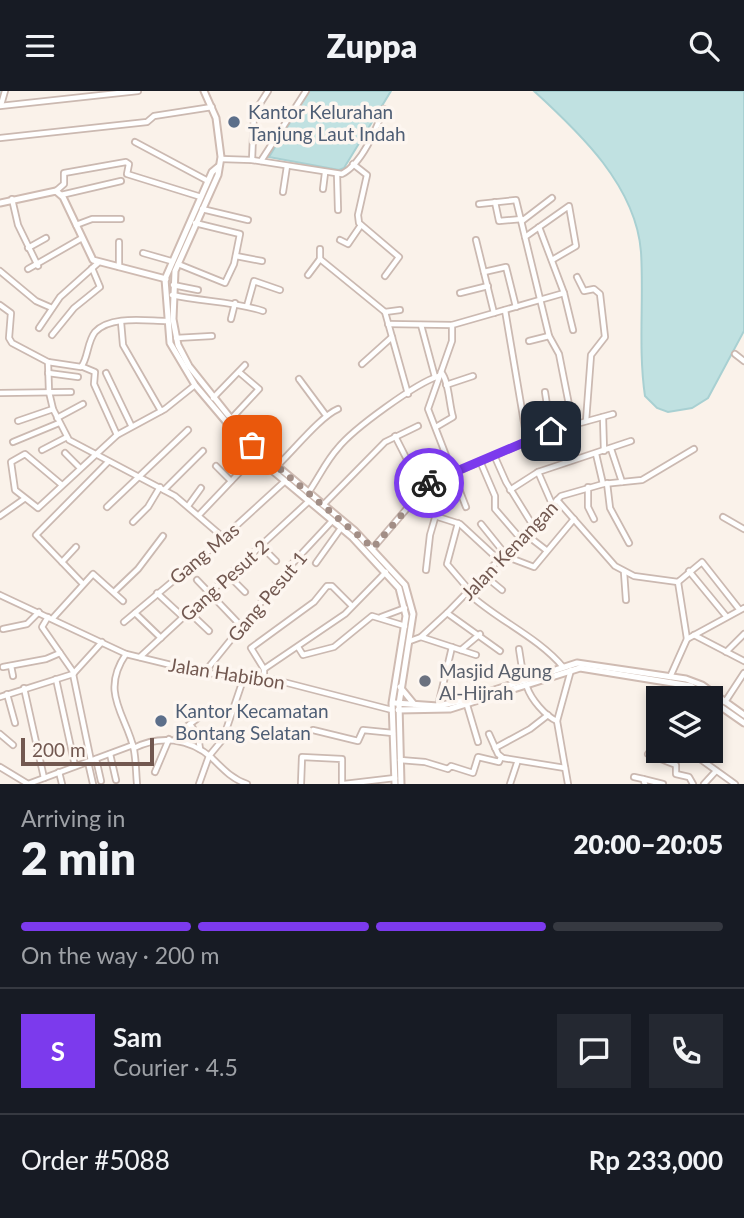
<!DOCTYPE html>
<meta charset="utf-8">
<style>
body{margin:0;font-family:Lato,sans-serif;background:#242831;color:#f1f3f6;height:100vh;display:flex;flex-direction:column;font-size:26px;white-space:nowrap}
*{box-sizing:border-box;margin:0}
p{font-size:23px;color:#9ea1a6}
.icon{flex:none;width:38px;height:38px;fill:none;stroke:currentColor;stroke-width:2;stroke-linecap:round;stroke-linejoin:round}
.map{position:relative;height:693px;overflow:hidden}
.details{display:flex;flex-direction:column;background:#171b24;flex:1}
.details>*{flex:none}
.tools{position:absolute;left:646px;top:595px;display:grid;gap:14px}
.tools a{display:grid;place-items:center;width:77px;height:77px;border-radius:0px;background:#171b24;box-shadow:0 4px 10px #0003;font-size:35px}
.scale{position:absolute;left:21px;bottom:18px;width:133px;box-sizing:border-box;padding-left:7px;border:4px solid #725850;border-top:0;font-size:19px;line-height:24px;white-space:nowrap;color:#725850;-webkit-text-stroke:5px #fdf6f0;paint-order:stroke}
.pin{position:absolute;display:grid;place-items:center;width:60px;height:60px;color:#fff;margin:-30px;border-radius:14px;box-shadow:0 4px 10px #0006}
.courier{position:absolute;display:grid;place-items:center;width:70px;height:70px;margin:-35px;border:5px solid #7c3aed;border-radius:50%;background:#fff;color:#222;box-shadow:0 2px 9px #0007}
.head em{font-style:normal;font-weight:800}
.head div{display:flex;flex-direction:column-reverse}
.head{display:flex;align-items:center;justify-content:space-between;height:119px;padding:0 21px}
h1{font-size:46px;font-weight:800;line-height:52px}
.bar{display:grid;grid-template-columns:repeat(4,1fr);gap:10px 7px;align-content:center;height:84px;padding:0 21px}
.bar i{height:9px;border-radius:5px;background:#363941}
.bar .on{background:#7c3aed}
.bar p{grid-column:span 4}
.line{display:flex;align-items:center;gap:18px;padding:0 21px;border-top:2px solid #363941}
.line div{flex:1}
.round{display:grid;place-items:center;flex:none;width:74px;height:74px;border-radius:0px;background:#242831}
header{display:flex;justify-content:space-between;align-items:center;height:91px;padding:0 21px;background:#171b24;font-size:32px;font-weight:800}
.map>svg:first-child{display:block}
</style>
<header><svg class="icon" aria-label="menu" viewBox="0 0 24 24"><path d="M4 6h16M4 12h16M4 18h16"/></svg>Zuppa<svg class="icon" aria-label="search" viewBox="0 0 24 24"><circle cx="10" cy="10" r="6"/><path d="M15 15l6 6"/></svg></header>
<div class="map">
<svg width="744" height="693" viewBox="0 0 744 693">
<rect width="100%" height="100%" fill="#faf2ea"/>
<g fill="#c0e1e1" stroke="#a8d0d2" stroke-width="2">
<polygon points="309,0 391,0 344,77 339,79 269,66"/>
<path d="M 534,0 L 744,0 L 744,240 L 708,307 L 692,317 L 668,321 L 657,317 L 645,305 C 638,258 644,208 641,161 C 636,95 580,42 534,0 Z"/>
</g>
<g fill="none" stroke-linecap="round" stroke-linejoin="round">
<polyline stroke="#c0e1e1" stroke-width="8" points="0,4 1,0"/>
<defs>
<g id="street">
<polyline points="1,14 5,0"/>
<polyline points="0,15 138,0"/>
<polyline points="0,47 147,31 154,25 212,16"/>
<polyline points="135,51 208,90"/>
<path d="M 221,68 L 252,69 L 342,83 C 362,73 376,38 384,18"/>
<polyline points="252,69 254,22 268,0"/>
<polyline points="261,70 306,0"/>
<polyline points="353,73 367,84 358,124 359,132 399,166 385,185"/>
<polyline points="337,83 338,119"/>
<polyline points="323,98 325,82"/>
<polyline points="56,100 64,93 64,82 126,71 129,73 127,83 201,106"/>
<polyline points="283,101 287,75"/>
<polyline points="61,104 121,90"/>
<polyline points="12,108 18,134 38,175"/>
<polyline points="495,111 499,130 522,128"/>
<polyline points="479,113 516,109 525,146"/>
<polyline points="202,118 248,129"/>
<polyline points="522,130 552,107"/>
<polyline points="76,134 92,128 121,128"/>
<polyline points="539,136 564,202 573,239"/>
<polyline points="340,149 348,153 361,134"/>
<polyline points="476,149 494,222"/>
<polyline points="28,157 46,147"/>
<polyline points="143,162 171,170"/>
<polyline points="236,165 262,170"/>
<polyline points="320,168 385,221 408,303"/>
<polyline points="552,169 576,155 569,115 525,146 549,245 559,263 573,334"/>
<polyline points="178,173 225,192 234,173 240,143 195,132"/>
<polyline points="119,176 119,151"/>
<polyline points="28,178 82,147"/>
<polyline points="0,180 36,210 52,217"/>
<polyline points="484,181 506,176 516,216"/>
<polyline points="308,184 320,168 320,158"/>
<polyline points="577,186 584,200 594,198 600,203 605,246 591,264 586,330"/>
<polyline points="173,194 198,199"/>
<polyline points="460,202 488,195"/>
<path d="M 172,204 C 204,211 233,210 263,220"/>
<path d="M 0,214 L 11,222 L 9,247 L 12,252 L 48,271 L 81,276 C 88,268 87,251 95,241 C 111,224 146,230 167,230"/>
<polyline points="247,215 254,190 280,199"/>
<polyline points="505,219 527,349"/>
<polyline points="385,221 400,219"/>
<polyline points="231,228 235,212"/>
<polyline points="121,231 123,254 161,320"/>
<polyline points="388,233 452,234"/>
<polyline points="421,234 435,286"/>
<polyline points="39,237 60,206 98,172"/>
<polyline points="52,244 74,217 100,196 92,177"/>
<polyline points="176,247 212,245"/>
<polyline points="529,250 549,245"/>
<polyline points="735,263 744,270"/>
<polyline points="48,271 49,301 53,318 69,349 175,405 224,447"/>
<polyline points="362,273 392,246"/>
<polyline points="83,276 95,281 94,293 117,344"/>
<polyline points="48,282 78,286"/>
<polyline points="106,282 131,334"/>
<polyline points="299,288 325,323"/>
<polyline points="446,294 473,285"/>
<polyline points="545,301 551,340"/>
<polyline points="0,302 71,301"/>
<polyline points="213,307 245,274"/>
<polyline points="603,326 604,360"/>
<polyline points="57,327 83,313"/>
<polyline points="230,329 259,298 239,281"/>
<polyline points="18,330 53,318"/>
<path d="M 436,336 L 453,326 C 449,313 449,290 441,281"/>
<polyline points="395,345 422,398"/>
<polyline points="13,351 59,332"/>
<polyline points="611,358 622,391"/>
<polyline points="42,359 67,346"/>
<polyline points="65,362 79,376"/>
<polyline points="596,363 603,393"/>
<polyline points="494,364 506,391 532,433"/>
<polyline points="480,370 495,405 495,418 520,447"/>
<polyline points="216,375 231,390"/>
<path d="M 277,375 C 293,360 321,325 338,318"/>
<polyline points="607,392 610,417 629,452"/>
<polyline points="62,394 25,363 11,371 15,399 38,417 117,344 165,318 195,294"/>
<polyline points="588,396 588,416 594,428"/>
<polyline points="164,399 203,360"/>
<polyline points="510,399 538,381"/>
<path d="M 308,402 C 318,388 326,370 338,357 C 353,338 416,292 439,285"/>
<polyline points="413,408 435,425 460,433 500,470"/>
<polyline points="557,409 615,475 634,485 678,491 702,471 739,518"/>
<polyline points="552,413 538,381 631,350"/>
<polyline points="323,414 385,351 418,335"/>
<polyline points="188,415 201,397"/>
<polyline points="107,416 188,339"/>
<polyline points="466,416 428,318 452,250 452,234 564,202"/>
<polyline points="199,424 255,365"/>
<polyline points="0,425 24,408"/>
<polyline points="723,426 744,438"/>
<polyline points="133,431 148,416 160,396"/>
<polyline points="458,432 447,473 470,500"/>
<polyline points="481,433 506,464"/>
<polyline points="524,442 546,459"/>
<polyline points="261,455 276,470"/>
<polyline points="373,457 428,393 551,340 613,323"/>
<polyline points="505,465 534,476 574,428"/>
<polyline points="62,471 76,456"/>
<polyline points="316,472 341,437"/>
<polyline points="426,479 430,444 437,420 428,393"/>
<polyline points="689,480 726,525"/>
<polyline points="624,481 626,509"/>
<polyline points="229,485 245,501"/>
<polyline points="485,485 502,499"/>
<polyline points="197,489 242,536"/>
<polyline points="678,491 687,548"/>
<polyline points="83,493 36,444 108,371"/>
<polyline points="114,501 138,478 163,445"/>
<polyline points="157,502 183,526"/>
<path d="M 468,502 C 497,529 538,546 563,576"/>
<polyline points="0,504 126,563 204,582 264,586 392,619"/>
<polyline points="189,521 209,540"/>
<polyline points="135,522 161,547"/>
<polyline points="447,522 500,560"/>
<polyline points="48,526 42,536 74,582"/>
<polyline points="381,526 405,517"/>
<polyline points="53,527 93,483 123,510"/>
<polyline points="124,531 203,465 284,391"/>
<polyline points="3,538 27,533 39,521"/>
<polyline points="694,544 744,570"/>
<polyline points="421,546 476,564"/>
<polyline points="410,550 421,546 447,522 561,405 603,393 642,389 694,358"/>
<polyline points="298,556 303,564 334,556 372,525 405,535"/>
<polyline points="519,558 524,590"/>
<polyline points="461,559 480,543"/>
<polyline points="726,561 744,543"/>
<path d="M 126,563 C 99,602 127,625 134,659 C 136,670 136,682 137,693"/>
<polyline points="140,566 308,411"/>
<polyline points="11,575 13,585"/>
<polyline points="3,576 46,568 60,562"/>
<polyline points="264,578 345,523 386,481"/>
<polyline points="204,582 292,473 332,430"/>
<polyline points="73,583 91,670"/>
<polyline points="264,586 264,578 251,557 314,511 327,495 332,495 352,515"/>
<polyline points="670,586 687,548 744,517"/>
<polyline points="56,588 75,675"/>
<path d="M 527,596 C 531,608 545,625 557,630"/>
<polyline points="24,597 44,687"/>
<polyline points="7,603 15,632"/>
<polyline points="0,606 73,583 102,551"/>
<polyline points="725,611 744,582"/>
<polyline points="467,614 478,651"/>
<polyline points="438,615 452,556"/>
<polyline points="190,633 198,645 200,658"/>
<polyline points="313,639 358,650 363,639 393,642"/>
<polyline points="654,640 658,641"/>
<polyline points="0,643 13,654"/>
<polyline points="489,643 498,663 503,667 565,677"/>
<polyline points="175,649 182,639 206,621"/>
<path d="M 134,657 C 160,644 189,647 212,667 C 223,678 232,688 247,693"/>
<polyline points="495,657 530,638 548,624"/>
<polyline points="689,660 735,693"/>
<polyline points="110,663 116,689"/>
<polyline points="648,663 676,674 676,683 689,686 693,693"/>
<polyline points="96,668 101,690"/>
<polyline points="400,669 425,671 448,678 451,675 473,682 478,666 499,671 501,666"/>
<polyline points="88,671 93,693"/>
<polyline points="0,676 28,693 133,654"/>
<polyline points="59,681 62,693"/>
<polyline points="155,681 169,648"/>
<polyline points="634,686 643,688 645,693"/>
<polyline points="643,688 663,693"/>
<polyline points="199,693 209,665 223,648 244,586"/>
<polyline points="301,693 302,666 342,668 342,693"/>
<polyline points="344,693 395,687"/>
<polyline points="510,693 517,672"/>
<polyline points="568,693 557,630 571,579"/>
<polyline points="704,693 716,680"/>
</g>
<g id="secondary">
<polyline points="204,0 216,27 221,66 218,84 175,180 173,228 178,254 189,275 252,354 355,440 405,494 413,523 399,613 401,693"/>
<polyline points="218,76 212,81 165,188 170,252 195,294 255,365 352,446 399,497 406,525 392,612 395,693"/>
<polyline points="0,112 56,100 63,106 93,169 166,188"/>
<polyline points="400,596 414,613"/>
<polyline points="395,612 438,615 464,609 577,572 686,588 702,594 744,624"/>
<polyline points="398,619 450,618 580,577 691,595 744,632"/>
</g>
</defs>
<use href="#street" stroke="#cbb9b1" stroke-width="8"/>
<use href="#secondary" stroke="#cfbbb2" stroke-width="9"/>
<use href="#street" stroke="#fff" stroke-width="4.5"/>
<use href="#secondary" stroke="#fff" stroke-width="5"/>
</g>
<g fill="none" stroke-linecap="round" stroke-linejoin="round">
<polyline stroke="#a28e86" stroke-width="7" stroke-dasharray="0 12.6" points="252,354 373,457 429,392"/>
<polyline stroke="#7c3aed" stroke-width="9" points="429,392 551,340"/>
</g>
<g fill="#5c6f8a" stroke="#fdf6f0" stroke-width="2.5">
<circle cx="234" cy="31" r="7"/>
<circle cx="161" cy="630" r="7"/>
</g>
<circle fill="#6b7280" stroke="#fdf6f0" stroke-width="2.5" cx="425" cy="590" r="7"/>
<g text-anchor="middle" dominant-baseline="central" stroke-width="7" stroke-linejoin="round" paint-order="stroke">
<g font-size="19" fill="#4e5e75" stroke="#fdf6f0" text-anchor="start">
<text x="248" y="20">Kantor Kelurahan<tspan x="248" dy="22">Tanjung Laut Indah</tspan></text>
<text x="175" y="619">Kantor Kecamatan<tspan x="175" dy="22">Bontang Selatan</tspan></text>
</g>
<g font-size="19" fill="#725850" stroke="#fdf6f0">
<text transform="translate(509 459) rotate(-46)">Jalan Kenangan</text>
<text transform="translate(204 462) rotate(-40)">Gang Mas</text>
<text transform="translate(224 489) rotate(-42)">Gang Pesut 2</text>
<text transform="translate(267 505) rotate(-50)">Gang Pesut 1</text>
<text transform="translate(227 582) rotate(9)">Jalan Habibon</text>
</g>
<g font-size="19" fill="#5b616d" stroke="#fdf6f0" text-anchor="start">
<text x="439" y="579">Masjid Agung<tspan x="439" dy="22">Al-Hijrah</tspan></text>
</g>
</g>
</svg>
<div class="tools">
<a><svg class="icon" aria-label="layers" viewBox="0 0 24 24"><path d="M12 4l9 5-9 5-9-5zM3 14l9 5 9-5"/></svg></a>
</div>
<div class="scale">200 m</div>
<div class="pin" style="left:252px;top:354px;background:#ea580c"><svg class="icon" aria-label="bag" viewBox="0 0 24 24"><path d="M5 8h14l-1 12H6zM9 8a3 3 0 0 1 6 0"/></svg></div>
<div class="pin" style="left:551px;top:340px;background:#1f2937"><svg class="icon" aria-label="home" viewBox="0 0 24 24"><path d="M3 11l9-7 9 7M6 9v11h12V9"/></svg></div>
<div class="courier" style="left:429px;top:392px"><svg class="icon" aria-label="bike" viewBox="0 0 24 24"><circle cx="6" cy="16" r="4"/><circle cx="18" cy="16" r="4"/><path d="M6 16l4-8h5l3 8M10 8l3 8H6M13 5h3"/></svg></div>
</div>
<section class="details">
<div class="head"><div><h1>2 min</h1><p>Arriving in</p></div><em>20:00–20:05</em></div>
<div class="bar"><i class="on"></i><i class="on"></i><i class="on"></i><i></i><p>On the way · 200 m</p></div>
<div class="line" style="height:126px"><b class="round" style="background:#7c3aed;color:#fff">S</b><div><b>Sam</b><p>Courier · 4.5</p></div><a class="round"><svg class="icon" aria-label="chat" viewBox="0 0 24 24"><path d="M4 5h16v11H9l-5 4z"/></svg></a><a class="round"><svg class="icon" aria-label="phone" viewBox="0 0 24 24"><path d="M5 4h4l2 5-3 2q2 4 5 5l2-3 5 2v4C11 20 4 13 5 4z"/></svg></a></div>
<div class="line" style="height:91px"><div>Order #5088</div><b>Rp 233,000</b></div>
</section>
